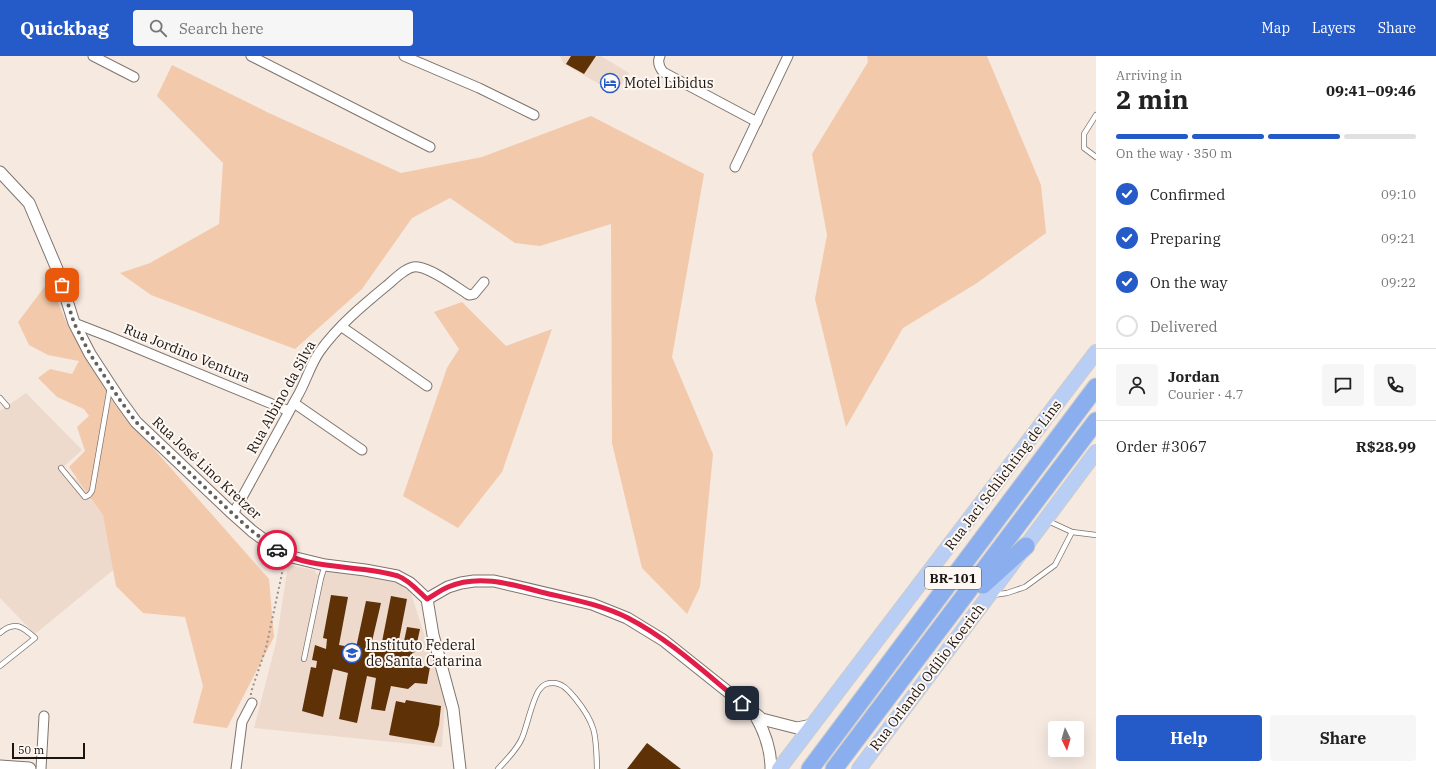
<!DOCTYPE html>
<meta charset="utf-8">
<style>
body{margin:0;font-family:"IBM Plex Serif",serif;background:#f6f6f6;color:#222;height:100vh;display:flex;flex-direction:column;font-size:15px;white-space:nowrap}
*{box-sizing:border-box;margin:0}
p{font-size:13px;color:#767676}
.icon{flex:none;width:22px;height:22px;fill:none;stroke:currentColor;stroke-width:2;stroke-linecap:round;stroke-linejoin:round}
.map{position:relative;flex:1;overflow:hidden}
.side{display:flex;flex-direction:column;background:#fff;width:340px}
.side>*{flex:none}
.needle{width:26px;rotate:175deg}
.fabs{position:absolute;left:1048px;top:665px;display:grid;gap:8px}
.fabs a{display:grid;place-items:center;width:36px;height:36px;border-radius:4px;background:#fff;box-shadow:0 4px 16px #0002;font-size:20px}
.scale{position:absolute;left:12px;bottom:10px;width:73px;box-sizing:border-box;padding-left:4px;border:2px solid #191512;border-top:0;font-size:11px;line-height:14px;white-space:nowrap;color:#191512;-webkit-text-stroke:3px #fff7f2;paint-order:stroke}
.pin{position:absolute;display:grid;place-items:center;width:34px;height:34px;color:#fff;margin:-17px;border-radius:8px;box-shadow:0 2px 6px #0006}
.courier{position:absolute;display:grid;place-items:center;width:40px;height:40px;margin:-20px;border:3px solid #e11d48;border-radius:50%;background:#fff;color:#222;box-shadow:0 1px 5px #0007}
.overview em{font-style:normal;font-weight:700}
.overview div{display:flex;flex-direction:column-reverse}
.overview{display:flex;align-items:center;justify-content:space-between;height:68px;padding:0 20px}
h1{font-size:26px;font-weight:700;line-height:30px}
.bar{display:grid;grid-template-columns:repeat(4,1fr);gap:6px 4px;align-content:center;height:48px;padding:0 20px}
.bar i{height:5px;border-radius:3px;background:#e0e0e0}
.bar .current{background:#255bc8}
.bar p{grid-column:span 4}
.line{display:flex;align-items:center;gap:10px;padding:0 20px;border-top:1px solid #e0e0e0}
.line div{flex:1}
.round{display:grid;place-items:center;flex:none;width:42px;height:42px;border-radius:4px;background:#f6f6f6}
ol{padding:0 20px;list-style:none}
li{display:flex;align-items:center;gap:12px;height:44px}
li p{margin-inline-start:auto}
li .icon{padding:4px;border-radius:50%;background:#255bc8;color:#fff;stroke-width:4}
li:last-child{color:#767676}
li i{width:22px;height:22px;border:2px solid #e0e0e0;border-radius:50%}
.action{display:flex;gap:8px;margin-top:auto;padding:8px 20px}
.action a{flex:1;height:46px;border-radius:4px;background:#255bc8;color:#fff;font-size:16px;font-weight:700;line-height:46px;text-align:center}
.action a+a{background:#f6f6f6;color:#222}
header{display:flex;align-items:center;gap:24px;box-sizing:border-box;height:56px;padding:0 20px;background:#255bc8;color:#fff}
header strong{font-size:19px}
nav{display:flex;gap:22px;margin-inline-start:auto;font-size:14px}
.search{width:280px;height:36px;background:#f6f6f6;display:flex;align-items:center;gap:10px;box-sizing:border-box;padding:0 14px;border-radius:4px;color:#767676;font-size:15px}
main{display:flex;flex:1;min-height:0}
.map>svg:first-child{display:block}
</style>
<header>
<strong>Quickbag</strong>
<div class="search"><svg class="icon" aria-label="search" viewBox="0 0 24 24"><circle cx="10" cy="10" r="6"/><path d="M15 15l6 6"/></svg>Search here</div>
<nav><a>Map</a><a>Layers</a><a>Share</a></nav>
</header>
<main>
<div class="map">
<svg width="1096" height="713" viewBox="0 0 1096 713">
<rect width="100%" height="100%" fill="#f5e9e0"/>
<g fill="#eedacd">
<polygon points="560,0 601,0 629,17 615,37 564,8"/>
<polygon points="26,337 82,394 61,413 114,447 123,506 35,578 0,542 0,355"/>
<polygon points="288,509 315,514 316,518 324,519 329,514 334,514 401,528 410,534 445,644 442,691 254,672 276,587"/>
</g>
<g fill="#f3c9ac">
<polygon points="867,0 987,0 1041,129 1046,177 977,227 903,272 846,371 815,243 827,179 812,98 868,6"/>
<polygon points="172,9 269,57 401,117 482,101 591,60 704,118 672,301 713,398 700,531 687,558 642,512 612,387 611,168 540,190 515,187 450,142 412,162 362,233 295,293 151,239 120,217 150,207 219,168 223,107 157,40"/>
<polygon points="49,225 68,270 115,349 269,523 274,581 227,672 193,667 203,630 185,561 143,557 116,530 103,459 69,411 85,395 77,371 89,360 84,353 57,341 38,322 50,313 72,318 79,305 48,299 29,289 18,266"/>
<polygon points="462,246 506,290 552,273 502,416 458,472 403,440 447,312 459,293 434,256"/>
</g>
<g fill="#5e3107">
<polygon points="571,0 596,0 584,18 566,8"/>
<polygon points="331,539 348,541 339,589 356,592 366,545 381,547 370,594 380,596 391,540 407,543 397,594 402,595 407,571 420,573 415,596 412,597 418,609 430,611 427,628 415,627 408,633 391,630 385,655 371,653 376,622 367,620 357,667 339,663 348,617 333,613 323,661 302,655 311,611 316,612 317,605 312,604 315,589 326,593 327,583 323,582"/>
<polygon points="406,644 441,650 439,669 434,687 389,679 396,645 405,647"/>
<polygon points="647,687 681,713 627,713"/>
</g>
<g fill="none" stroke-linecap="round" stroke-linejoin="round">
<defs>
<g id="service">
<polyline points="1096,59 1084,78 1084,92 1096,101"/>
<polyline points="0,342 7,350"/>
<polyline points="61,412 85,441 89,439 92,435 110,331"/>
<polyline points="1046,464 1072,476 1096,479"/>
<polyline points="993,539 1007,537 1025,531 1055,509 1072,476"/>
<path d="M 0,577 C 15,564 23,571 35,582 L 0,610"/>
<polyline points="304,603 321,522 325,509"/>
<path d="M 498,713 C 507,703 517,694 522,682 C 527,671 533,640 540,633 C 544,628 547,627 553,627 C 563,627 569,635 575,642 C 597,669 596,680 597,713"/>
</g>
<g id="minor">
<polyline points="93,0 134,21"/>
<polyline points="251,0 430,91"/>
<polyline points="404,0 479,32 534,59"/>
<path d="M 660,0 C 657,6 659,11 663,16 L 757,66"/>
<polyline points="735,111 788,0"/>
<polyline points="74,267 110,281 289,355"/>
<polyline points="342,271 427,330"/>
<polyline points="294,347 362,394"/>
<path d="M 233,458 C 254,419 276,380 297,341 C 306,326 310,309 320,295 C 338,270 362,250 385,231 C 394,224 407,209 418,211 C 433,213 456,231 469,239 L 474,238 L 484,226"/>
<polyline points="41,713 44,660"/>
<polyline points="236,713 242,666 252,647"/>
</g>
<g id="tertiary">
<polyline points="0,116 29,147 57,213 74,267 90,298 120,344 136,366 233,458 252,475 279,495 292,501 325,509 365,514 397,520 410,527 427,543 433,579 453,653 460,713"/>
<polyline points="427,543 448,531 461,527 474,525 494,525 592,548 627,562 663,584 762,663 797,672 812,669"/>
<path d="M 755,659 C 765,676 771,693 771,713"/>
</g>
<polyline id="secondary" points="0,711 29,713"/>
<g id="primary">
<polyline points="779,713 1096,296"/>
<polyline points="859,713 1096,396"/>
</g>
<g id="motorway">
<polyline points="983,529 1026,490"/>
<polyline points="810,713 1096,331"/>
<polyline points="834,713 1096,365"/>
</g>
</defs>
<use href="#service" stroke="#7f746d" stroke-width="6"/>
<use href="#minor" stroke="#7f746d" stroke-width="11"/>
<use href="#tertiary" stroke="#7f746d" stroke-width="13"/>
<use href="#secondary" stroke="#7f746d" stroke-width="15"/>
<use href="#primary" stroke="#cccccb" stroke-width="16"/>
<use href="#motorway" stroke="#cccccb" stroke-width="19"/>
<polyline stroke="#989089" stroke-width="2" stroke-dasharray="2 3" stroke-linecap="butt" points="251,639 251,636 266,592 284,508"/>
<use href="#service" stroke="#fff" stroke-width="4.5"/>
<use href="#minor" stroke="#fff" stroke-width="9"/>
<use href="#tertiary" stroke="#fff" stroke-width="11"/>
<use href="#secondary" stroke="#fff" stroke-width="13"/>
<use href="#primary" stroke="#b9cef5" stroke-width="14"/>
<use href="#motorway" stroke="#8baeef" stroke-width="17"/>
</g>
<g fill="none" stroke-linecap="round" stroke-linejoin="round">
<polyline stroke="#665f5a" stroke-width="4" stroke-dasharray="0 7.2" points="62,229 74,267 90,298 120,344 136,366 233,458 252,475 277,494"/>
<path stroke="#e11d48" stroke-width="5" d="M 277,494 C 311,515 360,508 398,520 C 409,524 418,535 427,543 C 434,539 441,534 448,531 C 478,518 511,528 541,536 C 570,543 600,548 628,562 C 669,583 706,618 742,647"/>
</g>
<defs>
<symbol id="hotel-ring" viewBox="-11 -11 22 22"><circle r="9.5" fill="#fff7f2" stroke="#255bc8" stroke-width="1.5"/><path d="M-6-4.5h1.5V1H6V5H4.5V3h-9V5H-6ZM-4 0a1.8 1.8 0 1 1 3.6 0ZM.5 0V-2.5h3Q6-2.5 6 0Z" fill="#255bc8"/></symbol>
<symbol id="university-ring" viewBox="-11 -11 22 22"><circle r="9.5" fill="#fff7f2" stroke="#255bc8" stroke-width="1.5"/><path d="M0-5L7-2L0 1L-7-2ZM-4 1L0 2.5L4 1V4Q0 6-4 4Z" fill="#255bc8"/></symbol>
</defs>
<g fill-rule="evenodd">
<use href="#hotel-ring" x="599" y="16" width="22" height="22"/>
<use href="#university-ring" x="341" y="586" width="22" height="22"/>
</g>
<g text-anchor="middle" dominant-baseline="central" stroke-width="4" stroke-linejoin="round" paint-order="stroke">
<rect fill="#fff7f2" stroke="#5e5955" stroke-width="1" x="925" y="511" width="56" height="22" rx="3"/>
<g font-size="13" font-weight="bold" fill="#191512">
<text x="953" y="522">BR-101</text>
</g>
<g font-size="14" fill="#191512" stroke="#fff7f2" text-anchor="start">
<text x="624" y="27">Motel Libidus</text>
<text x="366" y="589">Instituto Federal<tspan x="366" dy="16">de Santa Catarina</tspan></text>
</g>
<g font-size="14" fill="#191512" stroke="#fff7f2">
<text transform="translate(187 297) rotate(22)">Rua Jordino Ventura</text>
<text transform="translate(281 341) rotate(-61)">Rua Albino da Silva</text>
<text transform="translate(207 412) rotate(43)">Rua José Lino Kretzer</text>
<text transform="translate(1003 419) rotate(-53)">Rua Jaci Schlichting de Lins</text>
<text transform="translate(927 621) rotate(-53)">Rua Orlando Odílio Koerich</text>
</g>
</g>
</svg>
<div class="fabs">
<a><svg class="needle" viewBox="-14 -14 28 28"><path d="M0-13l5 13h-10z" fill="#e53935"/><path d="M0 13l5-13h-10z" fill="#767676"/></svg></a>
</div>
<div class="scale">50 m</div>
<div class="pin" style="left:62px;top:229px;background:#ea580c"><svg class="icon" aria-label="bag" viewBox="0 0 24 24"><path d="M5 8h14l-1 12H6zM9 8a3 3 0 0 1 6 0"/></svg></div>
<div class="pin" style="left:742px;top:647px;background:#1f2937"><svg class="icon" aria-label="home" viewBox="0 0 24 24"><path d="M3 11l9-7 9 7M6 9v11h12V9"/></svg></div>
<div class="courier" style="left:277px;top:494px"><svg class="icon" aria-label="car" viewBox="0 0 24 24"><path d="M5 17H2v-5l4-1 3-4h7l3 4 3 1v5h-3M9 17h6M6 11h13"/><circle cx="7" cy="17" r="2"/><circle cx="17" cy="17" r="2"/></svg></div>
</div>
<section class="side">
<div class="overview"><div><h1>2 min</h1><p>Arriving in</p></div><em>09:41–09:46</em></div>
<div class="bar"><i class="current"></i><i class="current"></i><i class="current"></i><i></i><p>On the way · 350 m</p></div>
<ol>
<li><svg class="icon" aria-label="check" viewBox="0 0 24 24"><path d="M5 12l5 5 9-10"/></svg>Confirmed<p>09:10</p></li>
<li><svg class="icon" aria-label="check" viewBox="0 0 24 24"><path d="M5 12l5 5 9-10"/></svg>Preparing<p>09:21</p></li>
<li><svg class="icon" aria-label="check" viewBox="0 0 24 24"><path d="M5 12l5 5 9-10"/></svg>On the way<p>09:22</p></li>
<li><i></i>Delivered</li>
</ol>
<div class="line" style="height:72px"><a class="round"><svg class="icon" aria-label="person" viewBox="0 0 24 24"><circle cx="12" cy="8" r="4"/><path d="M4 21q1-7 8-7t8 7"/></svg></a><div><b>Jordan</b><p>Courier · 4.7</p></div><a class="round"><svg class="icon" aria-label="chat" viewBox="0 0 24 24"><path d="M4 5h16v11H9l-5 4z"/></svg></a><a class="round"><svg class="icon" aria-label="phone" viewBox="0 0 24 24"><path d="M5 4h4l2 5-3 2q2 4 5 5l2-3 5 2v4C11 20 4 13 5 4z"/></svg></a></div>
<div class="line" style="height:52px"><div>Order #3067</div><b>R$28.99</b></div>
<div class="action"><a>Help</a><a>Share</a></div>
</section>
</main>
